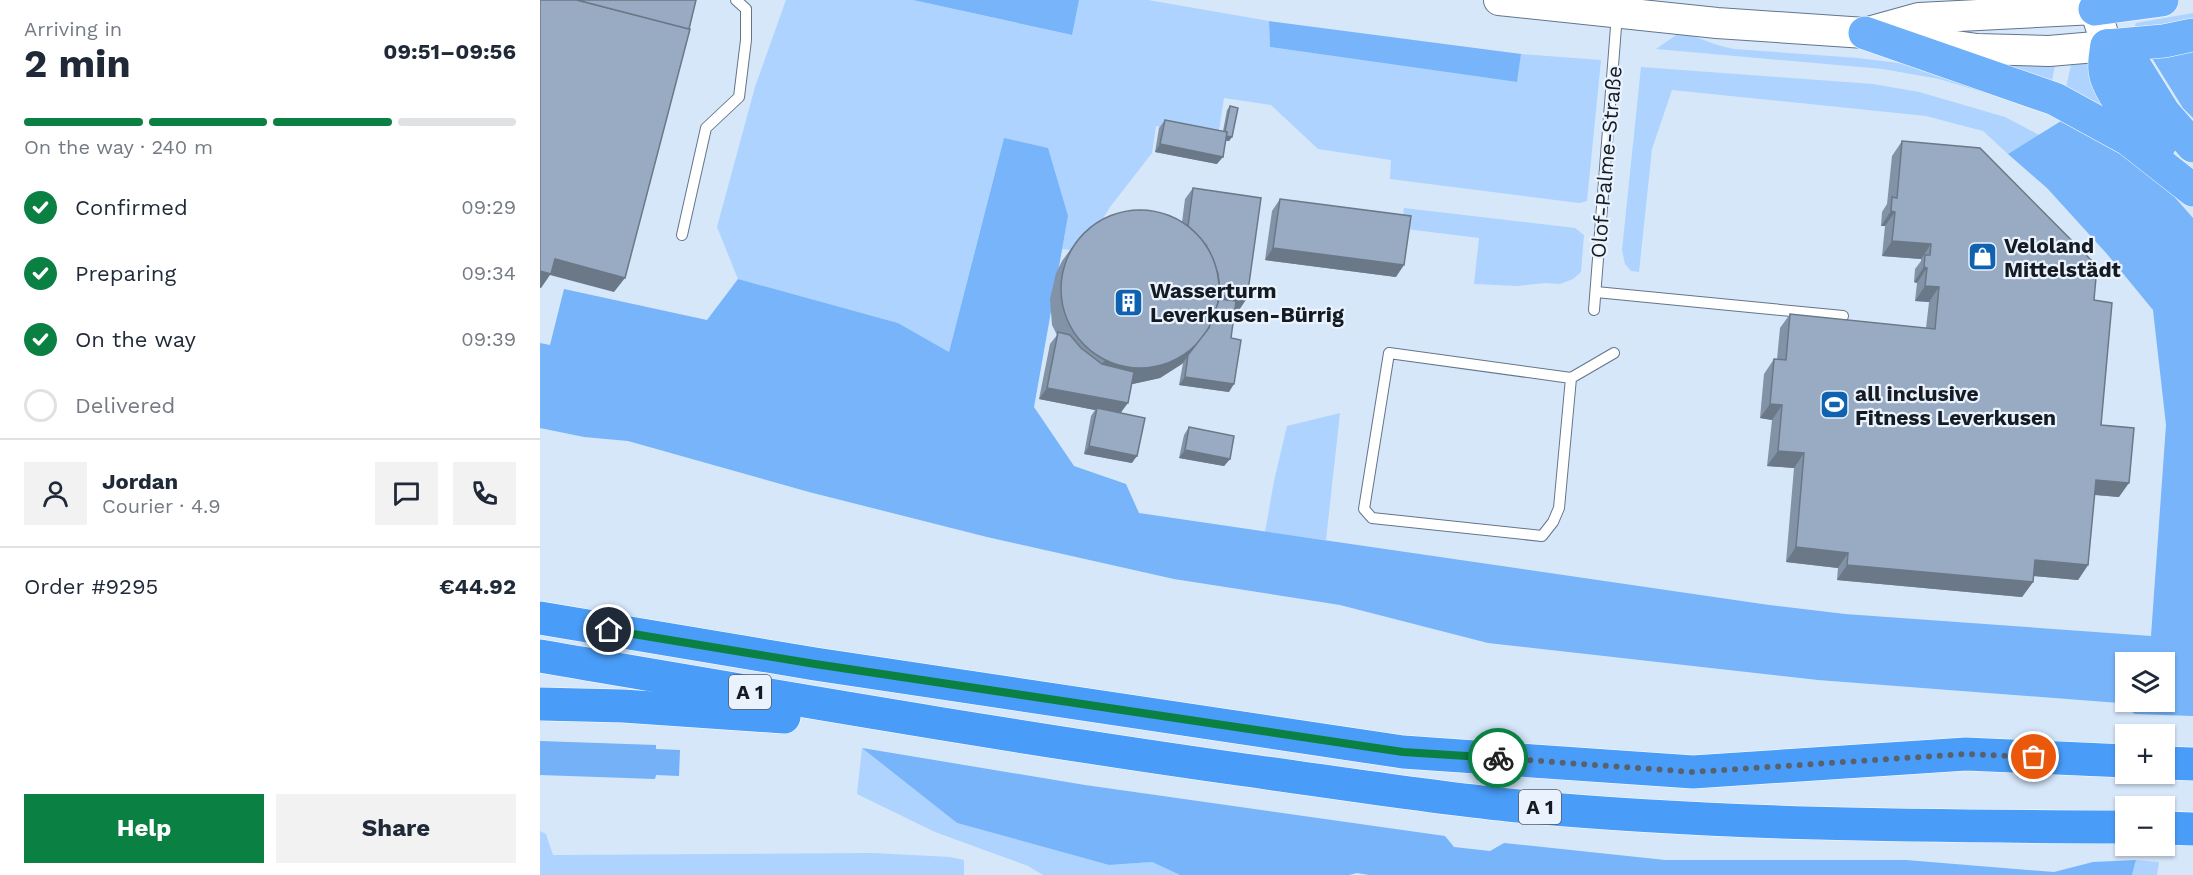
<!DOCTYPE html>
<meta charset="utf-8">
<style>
body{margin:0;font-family:"Work Sans",sans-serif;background:#f2f2f3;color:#1f2937;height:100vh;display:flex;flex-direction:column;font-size:22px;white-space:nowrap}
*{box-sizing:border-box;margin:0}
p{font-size:20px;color:#747a83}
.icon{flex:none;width:33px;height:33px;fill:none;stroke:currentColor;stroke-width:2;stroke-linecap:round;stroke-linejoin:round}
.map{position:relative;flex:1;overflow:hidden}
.drawer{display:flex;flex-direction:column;background:#fff;width:540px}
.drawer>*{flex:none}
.buttons{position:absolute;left:1575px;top:652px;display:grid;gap:12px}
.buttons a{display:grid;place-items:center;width:60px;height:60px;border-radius:0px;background:#fff;box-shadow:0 2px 4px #0004;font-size:30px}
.pin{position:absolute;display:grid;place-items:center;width:51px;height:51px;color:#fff;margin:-26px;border:3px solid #fff;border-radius:50%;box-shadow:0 2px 6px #0007}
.courier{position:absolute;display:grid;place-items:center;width:60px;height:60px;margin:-30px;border:4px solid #0b8043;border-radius:50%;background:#fff;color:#222;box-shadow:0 2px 8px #0007}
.overview em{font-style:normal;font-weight:700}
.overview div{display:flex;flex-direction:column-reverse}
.overview{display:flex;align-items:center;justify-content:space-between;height:102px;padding:0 24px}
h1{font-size:39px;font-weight:700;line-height:45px}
.bar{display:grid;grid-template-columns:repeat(4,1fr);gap:9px 6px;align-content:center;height:72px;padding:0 24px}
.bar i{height:8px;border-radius:4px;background:#e0e1e3}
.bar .on{background:#0b8043}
.bar p{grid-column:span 4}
.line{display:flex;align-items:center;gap:15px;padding:0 24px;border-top:2px solid #e0e1e3}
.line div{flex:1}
.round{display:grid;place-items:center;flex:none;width:63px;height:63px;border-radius:0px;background:#f2f2f3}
ol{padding:0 24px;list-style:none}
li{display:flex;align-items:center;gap:18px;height:66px}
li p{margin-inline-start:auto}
li .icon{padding:6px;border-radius:50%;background:#0b8043;color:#fff;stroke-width:4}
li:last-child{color:#747a83}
li i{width:33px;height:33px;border:3px solid #e0e1e3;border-radius:50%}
.action{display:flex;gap:12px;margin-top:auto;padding:12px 24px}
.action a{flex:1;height:69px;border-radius:0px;background:#0b8043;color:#fff;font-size:24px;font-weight:700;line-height:69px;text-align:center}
.action a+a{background:#f2f2f3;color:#1f2937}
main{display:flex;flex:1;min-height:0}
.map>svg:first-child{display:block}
</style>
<main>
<section class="drawer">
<div class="overview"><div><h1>2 min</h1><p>Arriving in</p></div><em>09:51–09:56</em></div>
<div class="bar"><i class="on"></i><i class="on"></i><i class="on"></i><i></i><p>On the way · 240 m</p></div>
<ol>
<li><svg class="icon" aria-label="check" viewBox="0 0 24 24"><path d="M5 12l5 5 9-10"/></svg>Confirmed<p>09:29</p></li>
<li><svg class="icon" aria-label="check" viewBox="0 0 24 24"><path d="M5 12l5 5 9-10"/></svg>Preparing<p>09:34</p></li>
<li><svg class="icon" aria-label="check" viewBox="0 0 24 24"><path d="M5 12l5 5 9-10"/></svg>On the way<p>09:39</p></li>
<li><i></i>Delivered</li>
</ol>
<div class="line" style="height:108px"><a class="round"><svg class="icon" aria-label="person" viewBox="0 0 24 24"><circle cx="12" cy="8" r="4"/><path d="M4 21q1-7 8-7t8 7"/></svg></a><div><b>Jordan</b><p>Courier · 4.9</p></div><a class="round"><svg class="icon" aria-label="chat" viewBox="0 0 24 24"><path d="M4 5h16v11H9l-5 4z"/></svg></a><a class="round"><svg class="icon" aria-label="phone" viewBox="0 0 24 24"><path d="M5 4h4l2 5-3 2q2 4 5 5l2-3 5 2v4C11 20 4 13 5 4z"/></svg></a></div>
<div class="line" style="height:78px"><div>Order #9295</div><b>€44.92</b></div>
<div class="action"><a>Help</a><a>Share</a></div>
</section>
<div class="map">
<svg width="1653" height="875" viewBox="0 0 1653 875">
<rect width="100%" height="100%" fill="#d6e7fa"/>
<g fill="#add3fe">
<polygon points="246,0 373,0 531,35 539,0 608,0 729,21 730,47 977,82 981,54 1061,60 1047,201 1039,203 850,179 851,160 778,149 731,105 684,98 678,137 616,126 612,153 570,207 543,251 522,249 528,216 464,138 409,352 358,323 198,279 177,227 215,87"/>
<polygon points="1653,13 1653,26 1594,28 1596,23"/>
<path d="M 1139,33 C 1158,36 1175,46 1194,49 L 1318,58 L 1374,65 L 1473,101 L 1399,79 L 1343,69 L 1116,49 Z"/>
<polygon points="1547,63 1557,85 1580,118 1525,92 1531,65"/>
<polygon points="1515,65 1511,86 1463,66"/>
<polygon points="1101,67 1333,84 1379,92 1465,117 1499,135 1468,154 1443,131 1386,116 1132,90 1112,149 1099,272 1091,271 1085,264 1082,250"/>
<polygon points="864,208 1035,228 1044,235 1041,272 1033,279 1020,284 1005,283 977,286 934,284 939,238 866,229 862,225"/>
<polygon points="800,413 786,540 725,532 734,481 747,426"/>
<polygon points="322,748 417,823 569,865 612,862 640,875 503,875 488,866 395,832 317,794"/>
<polygon points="0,831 6,834 13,855 333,853 410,857 424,860 424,875 0,875"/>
<polygon points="1596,860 1619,862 1617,875 1592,875"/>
</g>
<g fill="#77b4fa" fill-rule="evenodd">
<polygon points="373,0 539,0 532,35"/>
<polygon points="729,21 981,54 977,82 730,47"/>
<polygon points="1653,48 1653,118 1643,108 1612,58"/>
<path d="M 1526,118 L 1617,177 L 1653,218 L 1653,716 L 1595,714 L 1579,703 L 1278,680 L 948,643 L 800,605 L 634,579 L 447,537 L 269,492 L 88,441 L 44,437 L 0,428 L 0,343 L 10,345 L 24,289 L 167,320 L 198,279 L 358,323 L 409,352 L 464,138 L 508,148 L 528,216 L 494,407 L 534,466 L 586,484 L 599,513 L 1229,605 L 1305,614 L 1611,636 L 1626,425 L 1613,310 L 1567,254 L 1507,188 L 1468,154 ZM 1586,663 L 1624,663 L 1624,702 L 1586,702 Z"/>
<polygon points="322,748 545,785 905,836 914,847 950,851 964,843 1125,860 1366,860 1514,872 1553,862 1596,860 1592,875 829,875 817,873 809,875 640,875 612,862 569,865 417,823"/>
</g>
<polygon fill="#74b1f6" points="0,741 116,745 116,749 140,750 139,776 116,775 115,779 0,775"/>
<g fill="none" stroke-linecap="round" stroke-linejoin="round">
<defs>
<g id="service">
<polyline points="142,235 166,128 199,97 206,40 206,9 196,0"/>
<polyline points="1056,292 1303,316"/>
<polyline points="1054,310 1077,14"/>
<polyline points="1031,378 1019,508 1013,522 1002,536 832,518 824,509 849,353 1031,378 1074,353"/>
</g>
<polyline id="secondary" points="959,0 1177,23 1325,33 1437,49 1509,51 1567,46 1555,9 1379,18 1325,33"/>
<g id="trunk">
<polyline points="1555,9 1622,0"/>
<polyline points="1325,33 1515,99 1588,139 1653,190"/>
<path d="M 1567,46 C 1565,57 1563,69 1567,79 C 1577,105 1600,127 1620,144"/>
<polyline points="1567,46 1586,56 1596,68 1624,113 1653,146"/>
<polyline points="1567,46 1624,41 1653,35"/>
</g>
<g id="motorway">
<polyline points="0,618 275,664 863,752 1153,772 1426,754 1586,761"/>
<path d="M 0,656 C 235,696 469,737 705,770 C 793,782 880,796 968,805 C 1173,825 1380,826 1586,827"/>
<polyline points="0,704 83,706 244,717"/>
<polyline points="1624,763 1653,764"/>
<polyline points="1624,828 1653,829"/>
</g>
</defs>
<use href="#service" stroke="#63758b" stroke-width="12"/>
<use href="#secondary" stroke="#63758b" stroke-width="32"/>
<use href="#trunk" stroke="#fff" stroke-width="34"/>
<use href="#motorway" stroke="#fff" stroke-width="34"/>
<use href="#service" stroke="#fff" stroke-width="10"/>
<use href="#secondary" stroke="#fff" stroke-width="30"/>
<use href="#trunk" stroke="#6eb0fa" stroke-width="33"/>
<use href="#motorway" stroke="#499df8" stroke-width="33"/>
</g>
<g fill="#8393a7">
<polygon points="690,106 692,137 689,141 686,141 677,164 615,152 619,128 625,120 683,131 687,110"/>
<polygon points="1362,141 1554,300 1561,425 1579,497 1554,495 1548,565 1538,580 1493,576 1493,582 1482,597 1297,580 1298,568 1246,562 1254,468 1227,466 1232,420 1220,418 1224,374 1234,359 1237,359 1240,328 1250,314 1386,328 1389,302 1375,301 1377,283 1374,282 1375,269 1381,261 1381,259 1342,256 1345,226 1341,226 1342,212 1347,204 1352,156"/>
<polygon points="653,188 707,298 699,310 695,309 691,338 689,392 639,385 643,363 620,378 592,384 581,413 592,463 544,454 551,416 555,410 499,399 510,344 517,335 512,325 510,299 516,273 522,261 533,246 642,222 645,199"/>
<polygon points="740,199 856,277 725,260 732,211"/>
<polygon points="649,427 690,459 684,466 639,458 644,435"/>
</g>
<g fill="#6a7888">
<polygon points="684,136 692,137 689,141 682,140"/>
<polygon points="620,144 683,157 677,164 615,152"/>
<polygon points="1351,211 1355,212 1345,226 1341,226"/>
<polygon points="1352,241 1391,244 1381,259 1342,256"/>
<polygon points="733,248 864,265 856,277 725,260"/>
<polygon points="15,259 85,278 74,292 10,275 1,288 0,288 0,271"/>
<polygon points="1384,267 1387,268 1377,283 1374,282"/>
<polygon points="1385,286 1399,287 1389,302 1375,301"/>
<polygon points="677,294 707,298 699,310 673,306"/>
<polygon points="669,328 642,364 620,378 593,384 580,383 554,376 564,361"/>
<polygon points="645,377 694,384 689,392 639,385"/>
<polygon points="507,388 588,403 579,415 557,408 555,410 499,399"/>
<polygon points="1230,404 1242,405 1232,420 1220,418"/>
<polygon points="549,446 597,456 592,463 544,454"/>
<polygon points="645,450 690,459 684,466 639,458"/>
<polygon points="1238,451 1264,453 1254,468 1227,466"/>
<polygon points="1556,480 1589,483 1579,497 1546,494"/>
<polygon points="1256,547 1308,553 1298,568 1246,562"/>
<polygon points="1495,560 1548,565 1538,580 1485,575"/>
<polygon points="1307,565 1493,582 1482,597 1297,580"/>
</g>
<g fill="#98abc2" stroke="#6a7888" stroke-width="1.5">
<polygon points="0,0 37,0 150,29 85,278 15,259 11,274 0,271"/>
<polygon points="37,0 156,0 149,29"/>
<polygon points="690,106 698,108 692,137 686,136 687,132 685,131"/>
<polygon points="625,120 687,132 683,157 620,144"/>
<polygon points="1362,141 1440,148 1557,266 1554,300 1572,303 1561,425 1594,428 1589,483 1556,480 1548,565 1495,560 1493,582 1307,565 1308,553 1256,547 1264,453 1238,451 1242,405 1230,404 1234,359 1246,360 1250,314 1395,329 1399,287 1385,286 1387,268 1384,267 1385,255 1390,255 1391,244 1352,241 1355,212 1351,211 1352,197 1357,198"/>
<polygon points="653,188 721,198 707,298 679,295 680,290 678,274 673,259 666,245 648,226"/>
<polygon points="740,199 871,216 864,265 733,248"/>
<circle cx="600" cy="289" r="79"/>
<polygon points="679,299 696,301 691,338 701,340 694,384 645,377 648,355 669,328 678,303"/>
<polygon points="518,332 530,335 541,348 562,364 594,372 588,403 507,388"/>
<polygon points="557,408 605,418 597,456 549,446"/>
<polygon points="649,427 694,436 690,459 645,450"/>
</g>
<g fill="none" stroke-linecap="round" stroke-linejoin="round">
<polyline stroke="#58626e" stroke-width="6" stroke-dasharray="0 10.8" points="958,758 1153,772 1426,754 1494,757"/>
<polyline stroke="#0b8043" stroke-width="8" points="69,630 275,664 863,752 958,758"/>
</g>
<defs>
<symbol id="shop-square" viewBox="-11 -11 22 22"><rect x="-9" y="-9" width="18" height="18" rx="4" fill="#0e62b0" stroke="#eaf3fd"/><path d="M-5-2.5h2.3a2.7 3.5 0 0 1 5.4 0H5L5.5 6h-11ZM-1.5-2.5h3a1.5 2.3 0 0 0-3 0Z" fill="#fff"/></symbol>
<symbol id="building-square" viewBox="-11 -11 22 22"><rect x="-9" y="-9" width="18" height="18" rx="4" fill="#0e62b0" stroke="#eaf3fd"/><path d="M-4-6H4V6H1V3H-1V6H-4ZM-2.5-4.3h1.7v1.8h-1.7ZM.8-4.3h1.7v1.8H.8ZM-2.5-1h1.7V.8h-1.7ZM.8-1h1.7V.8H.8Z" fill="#fff"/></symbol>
<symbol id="stadium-square" viewBox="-11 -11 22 22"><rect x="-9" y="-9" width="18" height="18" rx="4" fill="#0e62b0" stroke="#eaf3fd"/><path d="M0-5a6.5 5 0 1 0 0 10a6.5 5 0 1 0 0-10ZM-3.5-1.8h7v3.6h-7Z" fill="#fff"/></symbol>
</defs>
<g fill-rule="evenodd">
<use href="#shop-square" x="1426" y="240" width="33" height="33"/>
<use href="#building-square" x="572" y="286" width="33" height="33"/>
<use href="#stadium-square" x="1278" y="388" width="33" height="33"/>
</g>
<g text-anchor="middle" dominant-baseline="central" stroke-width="4.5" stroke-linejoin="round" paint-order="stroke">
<g fill="#eaf3fd" stroke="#545c64" stroke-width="1.5">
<rect x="189" y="675" width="42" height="34" rx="4.5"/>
<rect x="979" y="790" width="42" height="34" rx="4.5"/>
</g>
<g font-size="20" font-weight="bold" fill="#141b23">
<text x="210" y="692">A 1</text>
<text x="1000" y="807">A 1</text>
</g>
<g font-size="21" fill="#141b23" stroke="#eaf3fd">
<text transform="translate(1066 162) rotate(-85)">Olof-Palme-Straße</text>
</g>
<g font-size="21" font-weight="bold" fill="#141b23" stroke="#eaf3fd" text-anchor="start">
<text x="1464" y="245">Veloland<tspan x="1464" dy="24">Mittelstädt</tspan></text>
<text x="610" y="290">Wasserturm<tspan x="610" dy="24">Leverkusen-Bürrig</tspan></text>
<text x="1315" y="393">all inclusive<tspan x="1315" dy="24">Fitness Leverkusen</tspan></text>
</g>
</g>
</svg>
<div class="buttons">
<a><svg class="icon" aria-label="layers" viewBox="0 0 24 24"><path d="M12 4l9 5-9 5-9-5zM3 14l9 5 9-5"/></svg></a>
<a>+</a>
<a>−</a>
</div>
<div class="pin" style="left:1494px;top:757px;background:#ea580c"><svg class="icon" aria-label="bag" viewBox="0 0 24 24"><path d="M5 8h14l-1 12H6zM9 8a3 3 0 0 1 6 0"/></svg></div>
<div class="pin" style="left:69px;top:630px;background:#1f2937"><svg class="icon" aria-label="home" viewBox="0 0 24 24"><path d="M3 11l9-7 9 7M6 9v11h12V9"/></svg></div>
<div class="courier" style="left:958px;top:758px"><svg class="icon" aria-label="bike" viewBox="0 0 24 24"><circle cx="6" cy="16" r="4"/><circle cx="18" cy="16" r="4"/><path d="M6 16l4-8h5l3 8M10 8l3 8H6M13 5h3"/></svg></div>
</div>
</main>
